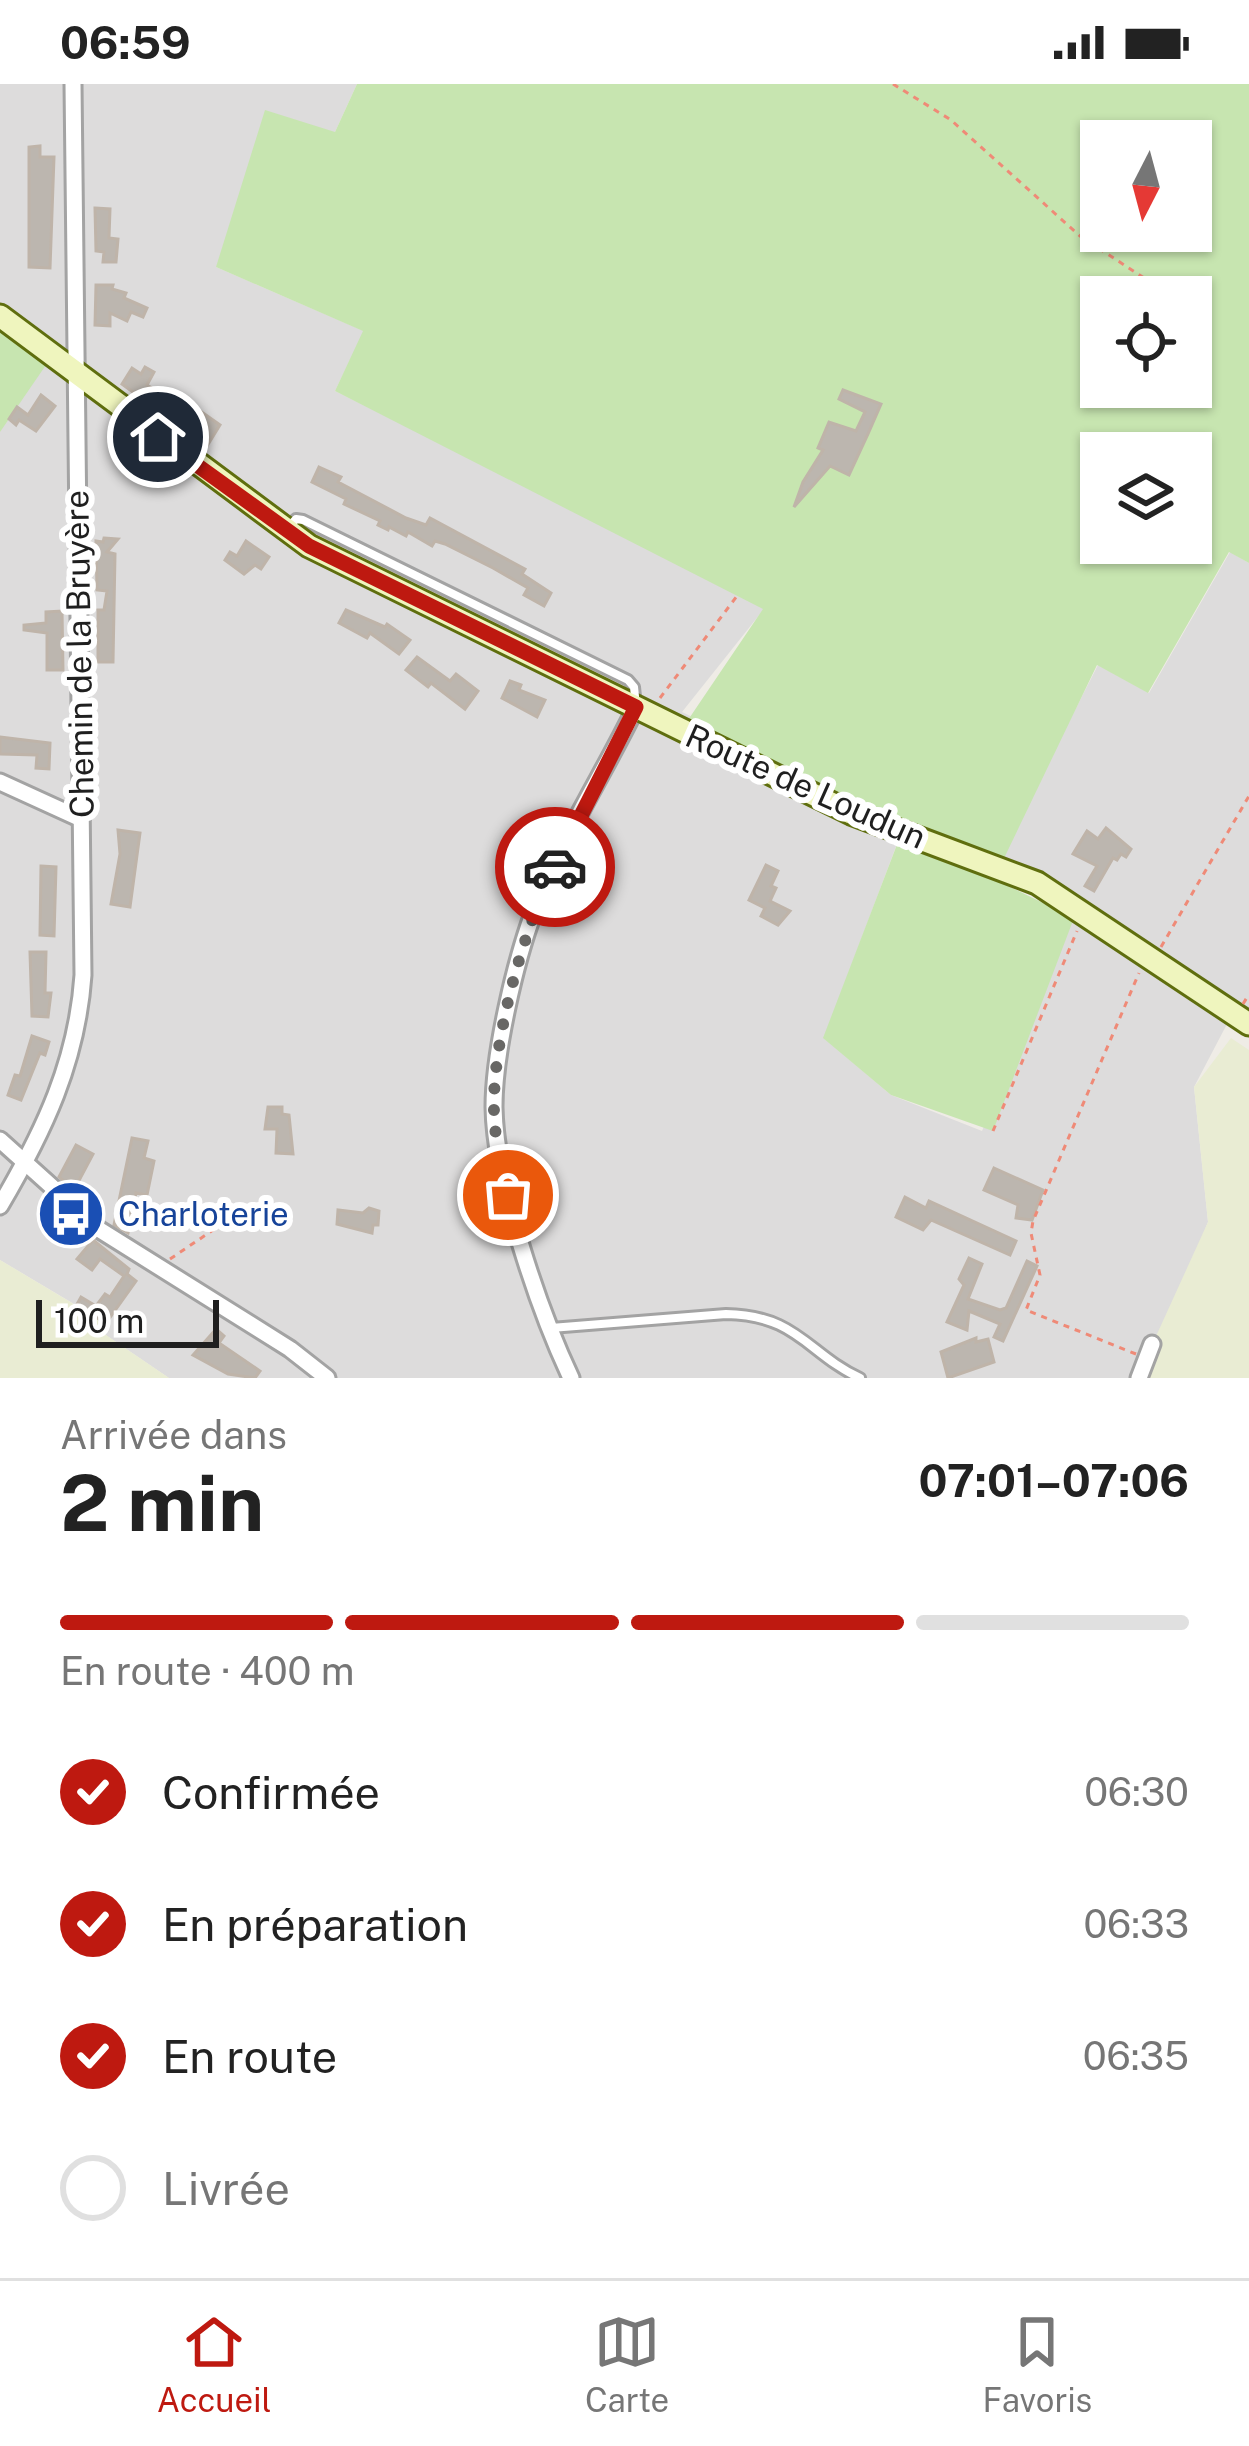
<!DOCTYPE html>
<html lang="fr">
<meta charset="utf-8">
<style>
body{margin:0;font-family:"Public Sans",sans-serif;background:#f6f6f6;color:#222;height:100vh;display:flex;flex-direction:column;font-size:45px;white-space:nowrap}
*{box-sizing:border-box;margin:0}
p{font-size:39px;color:#767676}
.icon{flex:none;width:66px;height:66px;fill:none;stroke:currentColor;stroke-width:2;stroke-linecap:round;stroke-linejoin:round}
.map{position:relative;height:1294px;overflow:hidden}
.side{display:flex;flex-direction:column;background:#fff;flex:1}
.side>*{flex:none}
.needle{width:78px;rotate:186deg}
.fabs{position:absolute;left:1080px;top:36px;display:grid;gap:24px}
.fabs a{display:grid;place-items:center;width:132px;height:132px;border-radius:0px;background:#fff;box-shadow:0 3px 9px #0004;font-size:60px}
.scale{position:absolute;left:36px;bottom:30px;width:183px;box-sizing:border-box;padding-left:12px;border:6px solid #1f1f1f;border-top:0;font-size:33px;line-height:42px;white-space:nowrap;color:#1f1f1f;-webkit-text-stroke:9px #fff;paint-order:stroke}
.pin{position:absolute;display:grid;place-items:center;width:102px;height:102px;color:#fff;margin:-51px;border:6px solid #fff;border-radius:50%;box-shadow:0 3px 12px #0007}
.courier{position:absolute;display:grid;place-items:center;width:120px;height:120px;margin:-60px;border:9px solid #be1910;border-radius:50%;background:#fff;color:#222;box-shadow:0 3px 15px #0007}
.overview em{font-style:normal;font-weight:700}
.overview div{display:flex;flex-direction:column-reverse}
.overview{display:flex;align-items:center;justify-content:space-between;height:204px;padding:0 60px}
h1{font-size:78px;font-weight:700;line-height:90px}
.bar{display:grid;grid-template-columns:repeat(4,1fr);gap:18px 12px;align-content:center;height:144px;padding:0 60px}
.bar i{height:15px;border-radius:9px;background:#e0e0e0}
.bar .selected{background:#be1910}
.bar p{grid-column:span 4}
ol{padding:0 60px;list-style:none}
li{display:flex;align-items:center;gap:36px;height:132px}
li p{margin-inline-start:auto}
li .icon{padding:12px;border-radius:50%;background:#be1910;color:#fff;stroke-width:4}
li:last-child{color:#767676}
li i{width:66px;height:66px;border:6px solid #e0e0e0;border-radius:50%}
.status{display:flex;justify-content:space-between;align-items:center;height:84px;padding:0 60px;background:#fff;direction:ltr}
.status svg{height:33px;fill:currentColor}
.dock{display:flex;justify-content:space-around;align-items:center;height:168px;border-top:3px solid #e0e0e0;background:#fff;font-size:33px;color:#767676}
.dock a{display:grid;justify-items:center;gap:6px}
.dock .selected{color:#be1910}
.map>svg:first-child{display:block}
</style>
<div class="status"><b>06:59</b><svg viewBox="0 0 49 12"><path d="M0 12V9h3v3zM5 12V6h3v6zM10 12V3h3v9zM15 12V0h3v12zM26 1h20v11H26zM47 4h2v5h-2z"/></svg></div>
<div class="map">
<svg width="1249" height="1294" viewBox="0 0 1249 1294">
<rect width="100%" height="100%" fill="#efece6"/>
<polygon fill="#dddcdc" points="0,0 357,0 335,48 216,183 364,247 335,307 734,505 764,525 682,628 906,736 824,954 891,1011 982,1047 1073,833 991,790 1098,581 1149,609 1230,468 1249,479 1249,954 1227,940 1194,1003 1208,1138 1146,1294 169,1294 97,1245 101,1236 0,1176"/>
<g fill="#e9ecd3">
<polygon points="1231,954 1249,966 1249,1294 1137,1294 1208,1138 1194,1003"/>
<polygon points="0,1176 102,1237 97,1245 169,1294 0,1294"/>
</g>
<g fill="#c7e5b0" fill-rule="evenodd">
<path d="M 357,0 L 1249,0 L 1249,479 L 1229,468 L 1148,609 L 1097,581 L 994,795 L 1074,834 L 993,1047 L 891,1011 L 823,954 L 901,750 L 688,636 L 763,525 L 335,307 L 363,247 L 216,183 L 265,26 L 335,48 ZM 1101,57 L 1191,57 L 1191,147 L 1101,147 ZM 1101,213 L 1191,213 L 1191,303 L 1101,303 ZM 1101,369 L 1191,369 L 1191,459 L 1101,459 Z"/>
<polygon points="0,244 46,281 0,348"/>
</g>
<g fill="#bcb6af" stroke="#bfb4a9" stroke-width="3">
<polygon points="40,62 40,73 54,73 50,184 29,183 29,63"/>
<polygon points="95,124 110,125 109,154 118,155 116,178 103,178 104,168 96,167"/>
<polygon points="96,201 113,201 112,205 126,209 124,214 147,224 143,233 131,228 127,237 110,229 110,242 95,241"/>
<polygon points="145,283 154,288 147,301 190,327 193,322 220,341 207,362 122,300 132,284 141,290"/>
<polygon points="843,306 881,320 868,350 849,391 830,382 794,423 803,398 823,366 818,364 829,338 856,347 865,328 839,315"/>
<polygon points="41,311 55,322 36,347 19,336 16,341 9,335 17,323 28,331"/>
<polygon points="319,383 341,393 338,398 406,434 426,441 430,434 525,485 522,490 551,509 544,522 524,511 528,504 493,484 445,460 435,457 432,462 408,448 406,452 389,443 388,446 378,441 380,437 344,420 346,415 312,398"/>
<polygon points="104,454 118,455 107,468 115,470 113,578 98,578 98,526 104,526 107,507 97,506 96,457 103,458"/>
<polygon points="246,457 269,473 261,485 255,481 244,490 225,476 230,468 237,472"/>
<polygon points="346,526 385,543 387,540 410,556 399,570 370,549 367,554 339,539"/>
<polygon points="62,527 63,586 47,586 47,549 24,546 24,541 46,539 46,528"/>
<polygon points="417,573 450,597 456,590 478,607 465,625 431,599 428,603 406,586"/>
<polygon points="510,597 521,601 519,606 545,616 537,633 502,614"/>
<polygon points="0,653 50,659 49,685 36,684 37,671 0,670"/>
<polygon points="1106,744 1131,765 1126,773 1121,770 1117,776 1113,774 1094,807 1085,802 1097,782 1073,770 1087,747 1098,755"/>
<polygon points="118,746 140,749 130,823 111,820 120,770"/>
<polygon points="766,781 778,787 771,802 776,804 770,817 790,827 778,841 761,832 765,824 749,816"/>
<polygon points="41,782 56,783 54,852 40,851"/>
<polygon points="30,868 46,868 45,909 51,909 48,933 32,932"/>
<polygon points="32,952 49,958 45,971 40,969 21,1016 8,1011 15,991 20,992"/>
<polygon points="268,1023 282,1023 282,1030 289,1031 293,1070 276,1069 277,1045 265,1045"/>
<polygon points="132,1054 148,1057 144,1074 154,1077 147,1111 136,1109 128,1149 114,1141"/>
<polygon points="76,1061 93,1070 74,1106 59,1093"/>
<polygon points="994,1084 1043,1106 1032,1136 1016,1134 1018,1121 984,1106"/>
<polygon points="905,1113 926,1124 929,1117 1016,1157 1010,1171 931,1136 923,1146 896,1133"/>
<polygon points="369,1124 379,1127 378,1141 373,1141 372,1149 337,1140 338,1126 363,1129"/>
<polygon points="93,1156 129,1185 127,1190 136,1197 106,1239 76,1222 81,1213 96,1222 105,1210 110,1213 124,1192 100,1175 92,1186 77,1175"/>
<polygon points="969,1174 982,1180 968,1215 1000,1226 1006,1224 1027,1177 1037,1182 1003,1257 994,1253 1000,1240 969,1227 967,1246 947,1238 964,1201 959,1195"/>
<polygon points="216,1245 224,1252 219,1259 260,1287 255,1294 228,1290 193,1271"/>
<polygon points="976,1254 976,1258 988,1255 994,1278 948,1294 941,1268"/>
</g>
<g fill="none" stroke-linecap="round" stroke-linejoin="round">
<defs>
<g id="lane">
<polyline points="287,445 296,435 303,436 628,596 634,603 636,622"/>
<path d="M 551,1244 L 726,1230 C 797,1231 808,1270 860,1294"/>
</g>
<g id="street">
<polyline points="0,698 81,735"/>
<polyline points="0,1056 100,1146 290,1265 327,1294"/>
<path d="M 0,1122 C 44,1047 77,978 83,891 L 73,0"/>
<path d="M 571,1294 C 539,1226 495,1098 494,1023 C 494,969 515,878 534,827 C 560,757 603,691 636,623"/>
<polyline points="1139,1294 1152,1260"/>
</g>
<polyline id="secondary" points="0,232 309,462 851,729 1037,799 1249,940"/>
</defs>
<use href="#lane" stroke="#a3a3a3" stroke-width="14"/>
<use href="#street" stroke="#a3a3a3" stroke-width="21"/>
<use href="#secondary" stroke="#5f6e0e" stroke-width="27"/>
<g stroke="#ef8a77" stroke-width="3" stroke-dasharray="6 6" stroke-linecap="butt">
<polyline points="893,0 951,36 1080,152 1173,213"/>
<polyline points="1191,220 1199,221"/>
<polyline points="660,614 737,512"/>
<polyline points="1161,863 1249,712"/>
<polyline points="1243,920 1249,910"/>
<polyline points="993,1047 1077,847"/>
<polyline points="170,1175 216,1144 242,1120"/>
<polyline points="1136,1270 1026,1226 1040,1191 1031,1149 1033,1137 1139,889"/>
</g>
<use href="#lane" stroke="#fff" stroke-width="8"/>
<use href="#street" stroke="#fff" stroke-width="15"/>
<use href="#secondary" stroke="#eff5be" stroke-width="21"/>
</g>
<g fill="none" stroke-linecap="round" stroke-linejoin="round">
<path stroke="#686765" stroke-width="12" stroke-dasharray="0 21.6" d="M 508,1111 C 501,1084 495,1056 494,1028 C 492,957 523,846 555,783"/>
<polyline stroke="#be1910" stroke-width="15" points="158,353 309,462 636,623 555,783"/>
</g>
<defs>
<symbol id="bus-disc" viewBox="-11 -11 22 22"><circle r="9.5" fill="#1a4fb4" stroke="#fff"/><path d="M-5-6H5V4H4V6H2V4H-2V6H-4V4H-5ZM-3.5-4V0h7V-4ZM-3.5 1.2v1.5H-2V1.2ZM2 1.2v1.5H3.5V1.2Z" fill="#fff"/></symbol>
</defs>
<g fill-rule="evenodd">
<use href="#bus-disc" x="33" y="1092" width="76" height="76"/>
</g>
<g text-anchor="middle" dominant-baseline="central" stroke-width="12" stroke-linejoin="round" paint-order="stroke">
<g font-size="33" fill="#1f1f1f" stroke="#fff">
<text transform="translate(79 570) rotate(-91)">Chemin de la Bruyère</text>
<text transform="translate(806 702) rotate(24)">Route de Loudun</text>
</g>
<g font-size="33" fill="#164399" stroke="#fff" text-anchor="start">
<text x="118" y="1130">Charloterie</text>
</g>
</g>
</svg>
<div class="fabs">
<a><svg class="needle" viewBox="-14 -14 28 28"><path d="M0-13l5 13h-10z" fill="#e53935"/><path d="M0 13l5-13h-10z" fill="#767676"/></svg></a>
<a><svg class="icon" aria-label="locate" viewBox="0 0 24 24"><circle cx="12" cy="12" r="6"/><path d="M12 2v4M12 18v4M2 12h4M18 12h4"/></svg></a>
<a><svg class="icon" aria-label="layers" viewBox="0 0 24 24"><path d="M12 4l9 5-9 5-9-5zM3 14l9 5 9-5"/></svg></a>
</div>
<div class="scale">100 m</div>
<div class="pin" style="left:508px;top:1111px;background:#ea580c"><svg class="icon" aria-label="bag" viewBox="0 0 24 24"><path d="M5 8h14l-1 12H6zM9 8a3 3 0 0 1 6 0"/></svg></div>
<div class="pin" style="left:158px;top:353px;background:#1f2937"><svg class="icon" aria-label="home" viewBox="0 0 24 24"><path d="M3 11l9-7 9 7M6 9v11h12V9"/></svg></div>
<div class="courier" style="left:555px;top:783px"><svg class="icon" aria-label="car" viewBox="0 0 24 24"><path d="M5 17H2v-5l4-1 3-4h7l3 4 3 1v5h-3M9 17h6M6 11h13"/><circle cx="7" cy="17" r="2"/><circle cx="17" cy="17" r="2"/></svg></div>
</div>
<section class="side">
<div class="overview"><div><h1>2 min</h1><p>Arrivée dans</p></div><em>07:01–07:06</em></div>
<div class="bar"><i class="selected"></i><i class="selected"></i><i class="selected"></i><i></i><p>En route · 400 m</p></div>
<ol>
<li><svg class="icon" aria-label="check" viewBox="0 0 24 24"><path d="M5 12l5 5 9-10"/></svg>Confirmée<p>06:30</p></li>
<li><svg class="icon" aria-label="check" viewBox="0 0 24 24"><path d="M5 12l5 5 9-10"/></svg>En préparation<p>06:33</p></li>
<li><svg class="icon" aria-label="check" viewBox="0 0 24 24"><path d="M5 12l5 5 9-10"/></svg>En route<p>06:35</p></li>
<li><i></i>Livrée</li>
</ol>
</section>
<nav class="dock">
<a class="selected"><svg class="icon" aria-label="home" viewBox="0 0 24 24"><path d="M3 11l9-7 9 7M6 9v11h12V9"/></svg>Accueil</a>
<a><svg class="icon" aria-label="map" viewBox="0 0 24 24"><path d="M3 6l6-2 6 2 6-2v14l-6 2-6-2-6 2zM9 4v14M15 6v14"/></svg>Carte</a>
<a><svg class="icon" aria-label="saved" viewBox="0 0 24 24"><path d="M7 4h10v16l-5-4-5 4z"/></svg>Favoris</a>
</nav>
